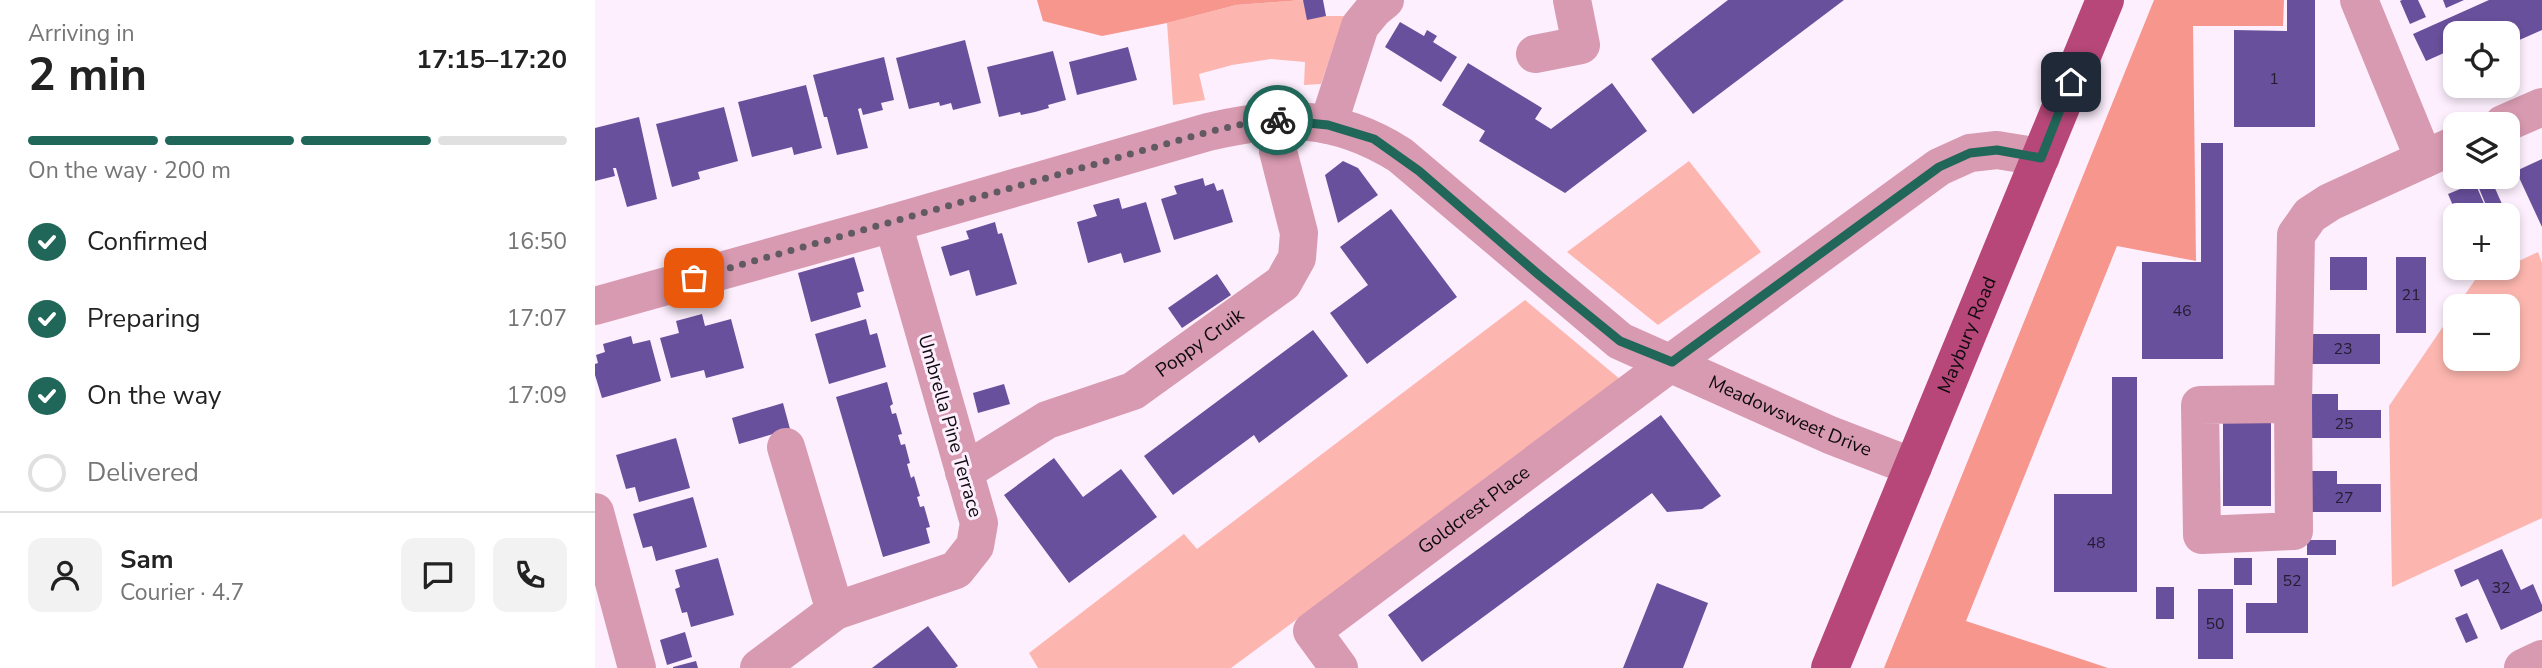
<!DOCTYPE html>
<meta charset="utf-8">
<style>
body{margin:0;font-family:"Nunito Sans",sans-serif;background:#f2f2f2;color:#222;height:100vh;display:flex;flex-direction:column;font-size:26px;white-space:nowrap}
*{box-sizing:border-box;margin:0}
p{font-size:23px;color:#767676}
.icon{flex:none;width:38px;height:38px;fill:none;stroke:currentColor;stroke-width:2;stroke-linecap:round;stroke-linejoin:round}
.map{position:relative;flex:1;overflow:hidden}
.drawer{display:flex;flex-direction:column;background:#fff;width:595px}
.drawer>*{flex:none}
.buttons{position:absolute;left:1848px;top:21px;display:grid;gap:14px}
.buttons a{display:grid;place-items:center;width:77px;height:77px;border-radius:14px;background:#fff;box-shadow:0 4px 10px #0003;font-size:35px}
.pin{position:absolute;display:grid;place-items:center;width:60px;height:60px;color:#fff;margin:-30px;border-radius:14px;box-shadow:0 4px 10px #0006}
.courier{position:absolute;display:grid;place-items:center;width:70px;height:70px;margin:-35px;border:5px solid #206659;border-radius:50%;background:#fff;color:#222;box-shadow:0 2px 9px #0007}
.overview em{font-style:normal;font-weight:700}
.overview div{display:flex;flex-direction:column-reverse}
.overview{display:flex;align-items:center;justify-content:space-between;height:119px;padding:0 28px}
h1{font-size:46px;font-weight:700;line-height:52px}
.bar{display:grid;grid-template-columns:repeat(4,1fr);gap:10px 7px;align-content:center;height:84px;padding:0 28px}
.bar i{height:9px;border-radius:5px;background:#e0e0e0}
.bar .current{background:#206659}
.bar p{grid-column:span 4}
.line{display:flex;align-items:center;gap:18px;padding:0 28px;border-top:2px solid #e0e0e0}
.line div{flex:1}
.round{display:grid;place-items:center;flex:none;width:74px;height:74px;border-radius:14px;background:#f2f2f2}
ol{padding:0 28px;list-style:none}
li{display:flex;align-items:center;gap:21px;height:77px}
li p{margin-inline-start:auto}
li .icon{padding:7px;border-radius:50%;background:#206659;color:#fff;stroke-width:4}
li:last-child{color:#767676}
li i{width:38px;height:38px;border:4px solid #e0e0e0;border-radius:50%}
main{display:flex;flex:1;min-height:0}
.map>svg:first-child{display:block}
</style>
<main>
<section class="drawer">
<div class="overview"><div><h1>2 min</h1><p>Arriving in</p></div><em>17:15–17:20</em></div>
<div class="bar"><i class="current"></i><i class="current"></i><i class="current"></i><i></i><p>On the way · 200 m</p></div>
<ol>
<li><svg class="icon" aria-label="check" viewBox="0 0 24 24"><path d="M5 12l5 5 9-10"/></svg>Confirmed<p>16:50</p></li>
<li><svg class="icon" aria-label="check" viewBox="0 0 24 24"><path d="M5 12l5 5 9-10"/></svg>Preparing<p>17:07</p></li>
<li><svg class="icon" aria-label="check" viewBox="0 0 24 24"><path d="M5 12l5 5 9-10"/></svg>On the way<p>17:09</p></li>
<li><i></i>Delivered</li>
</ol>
<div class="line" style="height:126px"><a class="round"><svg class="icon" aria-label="person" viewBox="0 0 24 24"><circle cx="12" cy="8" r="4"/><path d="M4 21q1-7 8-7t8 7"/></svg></a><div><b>Sam</b><p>Courier · 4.7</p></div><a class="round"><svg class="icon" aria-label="chat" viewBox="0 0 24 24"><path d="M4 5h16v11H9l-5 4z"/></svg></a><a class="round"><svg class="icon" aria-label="phone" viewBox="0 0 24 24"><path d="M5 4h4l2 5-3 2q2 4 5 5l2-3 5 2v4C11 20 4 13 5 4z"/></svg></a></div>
</section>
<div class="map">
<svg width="1947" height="668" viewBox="0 0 1947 668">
<rect width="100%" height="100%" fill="#fdeffd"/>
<g fill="#fcb6af">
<polygon points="707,0 731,16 749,16 726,84 709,85 710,62 676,59 637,65 604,74 610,100 578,105 572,23 641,5"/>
<polygon points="1094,161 1166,252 1063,325 972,252"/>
<polygon points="1943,252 1947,263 1947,518 1797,587 1794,406 1860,309 1860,359 1913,359 1913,306 1862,306 1880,280 1913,268 1913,266"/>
<polygon points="930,300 1026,380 636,668 443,668 434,653 589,534 602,549"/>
</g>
<g fill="#f7968d">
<polygon points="442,0 707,0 641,5 572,23 507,36 448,21"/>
<polygon points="1559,0 1689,0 1688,26 1598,26 1601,261 1522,246 1371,621 1513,668 1289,668"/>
</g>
<g fill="#69509c">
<polygon points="708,0 728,0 731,16 712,20"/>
<polygon points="1133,0 1249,0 1098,114 1056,59"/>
<polygon points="1692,0 1720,0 1720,127 1639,127 1639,30 1692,31"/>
<polygon points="1807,0 1823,0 1831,17 1815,24 1805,1"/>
<polygon points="1848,0 1869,0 1851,8"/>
<polygon points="1894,0 1947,0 1947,30 1913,45 1913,33 1860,33 1860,71 1858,72 1849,53 1831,61 1818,34"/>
<polygon points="805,22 829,36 832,30 842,36 838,42 862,57 846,82 790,47"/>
<polygon points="370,40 386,103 358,110 356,103 345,106 344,102 314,109 301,58"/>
<polygon points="533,47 542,80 482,95 474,62"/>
<polygon points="458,51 471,100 453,105 454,108 440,112 426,115 425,112 404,117 392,67"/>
<polygon points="289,57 299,100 286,103 288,110 268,115 266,108 263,109 273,148 242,155 232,117 229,117 218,75"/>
<polygon points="873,63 947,108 940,119 956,129 1017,83 1052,131 970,193 884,141 890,131 847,105"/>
<polygon points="211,85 227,148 199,155 197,147 157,157 143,102"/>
<polygon points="129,107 143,161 103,172 105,179 77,187 61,124"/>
<polygon points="44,117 62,199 32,207 21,168 18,168 20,176 0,181 0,128"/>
<polygon points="1606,143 1628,143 1628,359 1547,359 1547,262 1606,262"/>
<polygon points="1947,159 1947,227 1921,171"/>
<polygon points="748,161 763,168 783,195 743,223 730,175"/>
<polygon points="1891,177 1895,177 1907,204 1893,210 1881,181"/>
<polygon points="608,178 610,186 619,183 622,191 628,189 638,222 579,240 566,199 582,194 579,186"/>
<polygon points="1880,183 1894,215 1862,215 1853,194"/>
<polygon points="524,198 527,209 551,202 566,252 529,263 526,253 493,263 482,222 502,216 498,205"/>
<polygon points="796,209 862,297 772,364 735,313 773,285 745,247"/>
<polygon points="400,222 403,234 407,233 422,284 381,296 374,270 355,276 346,247 374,239 371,231"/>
<polygon points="259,257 269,291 262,293 266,307 216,322 203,273"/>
<rect x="1735" y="257" width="37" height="33"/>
<rect x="1801" y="257" width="30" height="76"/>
<polygon points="622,274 636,295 587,328 573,308"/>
<polygon points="107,314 110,326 136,319 149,368 111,378 109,370 76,378 65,338 84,333 81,321"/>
<polygon points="271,319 275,335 282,333 291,367 234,384 220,334"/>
<polygon points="718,330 753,376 664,443 659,435 578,495 549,456"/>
<rect x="1711" y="334" width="74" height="30"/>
<polygon points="36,336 38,344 55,340 66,381 7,398 0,375 0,364 3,363 1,355 10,352 8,344"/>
<polygon points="1517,377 1542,377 1542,592 1459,592 1459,494 1517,494"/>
<polygon points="292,382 298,404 295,406 297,414 301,413 307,434 303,435 306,445 310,444 315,463 312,464 316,478 319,476 325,496 322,497 325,507 329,506 335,527 331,528 335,543 288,557 241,397"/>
<polygon points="409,384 415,404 383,413 378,393"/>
<polygon points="1712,394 1743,394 1743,410 1786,410 1786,438 1712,438"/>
<polygon points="188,403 195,429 144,444 137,418"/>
<polygon points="1066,415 1126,496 1107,509 1072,512 1057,493 827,662 793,615"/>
<rect x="1628" y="421" width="48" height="85"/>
<polygon points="81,438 95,488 44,502 40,487 31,489 21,455"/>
<polygon points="459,458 488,497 526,469 562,517 474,583 409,495"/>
<polygon points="1711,471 1742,471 1742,484 1786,484 1786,512 1711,512"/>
<polygon points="98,497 112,547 61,561 57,546 48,548 38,514"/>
<rect x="1712" y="540" width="29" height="15"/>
<polygon points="1907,549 1926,590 1938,584 1947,605 1947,611 1906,630 1883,579 1866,587 1859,570"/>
<polygon points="123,558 139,615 96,627 92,612 87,613 80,589 85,587 80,570"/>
<rect x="1639" y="558" width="18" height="27"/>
<polygon points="1682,558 1713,558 1713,633 1651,633 1651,603 1682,603"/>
<polygon points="1062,583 1113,603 1088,668 1028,668"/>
<rect x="1561" y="587" width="18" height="32"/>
<rect x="1603" y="589" width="35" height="70"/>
<polygon points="1872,613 1883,638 1871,643 1860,618"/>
<polygon points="333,626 363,666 360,668 277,668"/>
<polygon points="90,632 97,657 72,665 65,640"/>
<polygon points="101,661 103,668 78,668 78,667"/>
</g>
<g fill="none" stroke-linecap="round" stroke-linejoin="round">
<g stroke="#d89ab0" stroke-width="38">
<polyline points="1764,0 1829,159"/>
<polyline points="940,54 986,45 977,0"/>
<polyline points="1908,124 1947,107"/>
<polyline points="733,125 765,26 779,9 790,0"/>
<path id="s1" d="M 0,306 L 298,223 L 613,132 C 685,115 740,114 805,155 L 1025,341 L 1235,435 L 1318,467"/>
<polyline points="1698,404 1605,405 1607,535 1699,531 1698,404 1701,235 1715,215 1735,202 1860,145"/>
<polyline points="191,447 240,611"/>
<path id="s2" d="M 369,472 L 452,420 L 538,391 L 688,283 L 702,258 L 704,233 L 683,151 L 682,120"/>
<polyline points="0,512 42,668"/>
<polyline points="164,668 240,611 361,570 380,546 384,523 298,223"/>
<path id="s3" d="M 744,668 L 717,631 L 1077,362 L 1344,167 L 1375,153 L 1402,150 L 1446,157"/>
<polyline points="1928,668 1947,659"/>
</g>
<path stroke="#b64778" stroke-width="38" id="s4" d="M 1235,668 L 1510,0"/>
</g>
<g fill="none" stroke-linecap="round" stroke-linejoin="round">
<polyline stroke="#625a62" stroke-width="7" stroke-dasharray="0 12.6" points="99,278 613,132 648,124 683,120"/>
<polyline stroke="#206659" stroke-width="9" points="683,120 733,125 779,139 824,171 944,275 1025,341 1077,362 1344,167 1375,153 1402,150 1446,158 1476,82"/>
</g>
<g text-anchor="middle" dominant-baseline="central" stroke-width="6" stroke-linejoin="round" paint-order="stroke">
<g font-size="16" fill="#251c32">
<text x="1679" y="79">1</text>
<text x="1816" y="295">21</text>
<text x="1587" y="311">46</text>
<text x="1748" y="349">23</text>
<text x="1749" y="424">25</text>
<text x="1749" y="498">27</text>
<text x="1501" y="543">48</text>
<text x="1697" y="581">52</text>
<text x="1906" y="588">32</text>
<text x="1620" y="624">50</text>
</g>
<g font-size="19" fill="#0e0a0e" stroke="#fdeffd">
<text stroke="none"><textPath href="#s4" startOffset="360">Maybury Road</textPath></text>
<text stroke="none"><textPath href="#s2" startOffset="271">Poppy Cruik</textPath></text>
<text stroke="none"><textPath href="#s1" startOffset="1311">Meadowsweet Drive</textPath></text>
<text transform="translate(355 426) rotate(74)">Umbrella Pine Terrace</text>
<text stroke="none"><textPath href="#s3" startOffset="248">Goldcrest Place</textPath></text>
</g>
</g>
</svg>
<div class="buttons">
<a><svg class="icon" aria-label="locate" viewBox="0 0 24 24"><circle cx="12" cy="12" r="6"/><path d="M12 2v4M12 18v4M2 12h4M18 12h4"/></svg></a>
<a><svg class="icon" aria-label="layers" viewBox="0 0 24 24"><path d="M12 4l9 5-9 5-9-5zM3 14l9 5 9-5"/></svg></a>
<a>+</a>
<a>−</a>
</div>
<div class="pin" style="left:99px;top:278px;background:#ea580c"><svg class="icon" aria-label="bag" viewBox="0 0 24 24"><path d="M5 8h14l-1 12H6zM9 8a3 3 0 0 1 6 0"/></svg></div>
<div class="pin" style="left:1476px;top:82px;background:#1f2937"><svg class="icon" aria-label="home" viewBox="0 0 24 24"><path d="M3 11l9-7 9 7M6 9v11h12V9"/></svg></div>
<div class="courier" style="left:683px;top:120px"><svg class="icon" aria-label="bike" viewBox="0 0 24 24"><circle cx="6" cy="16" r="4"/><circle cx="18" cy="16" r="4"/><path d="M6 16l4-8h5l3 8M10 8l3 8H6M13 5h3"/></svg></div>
</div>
</main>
